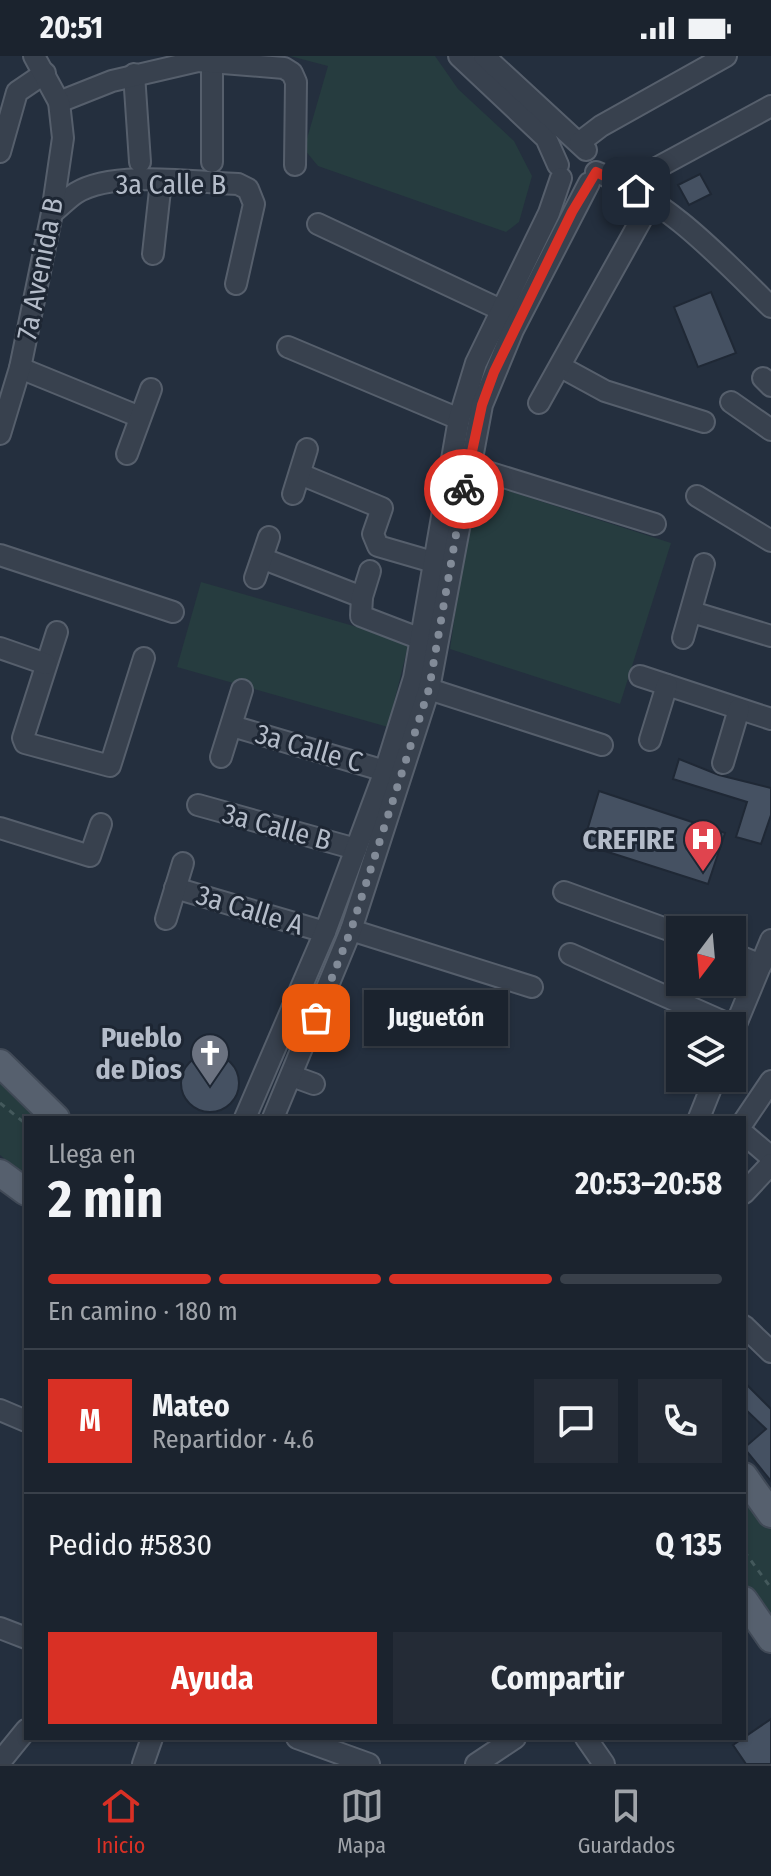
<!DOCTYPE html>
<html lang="es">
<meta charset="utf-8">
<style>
body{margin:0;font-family:"Fira Sans Condensed",sans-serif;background:#242b36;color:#f1f3f6;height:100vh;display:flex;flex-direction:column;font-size:30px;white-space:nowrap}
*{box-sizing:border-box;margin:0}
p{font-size:26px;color:#a0a4aa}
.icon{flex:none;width:44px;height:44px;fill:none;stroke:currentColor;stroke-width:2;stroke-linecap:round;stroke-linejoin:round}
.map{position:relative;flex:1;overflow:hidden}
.side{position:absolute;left:24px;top:1060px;width:722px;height:624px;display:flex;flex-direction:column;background:#1b232e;border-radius:0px;box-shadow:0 2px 6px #0004,0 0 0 2px #39404a}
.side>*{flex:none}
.needle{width:52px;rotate:196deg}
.controls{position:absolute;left:666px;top:860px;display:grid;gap:16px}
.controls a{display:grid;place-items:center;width:80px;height:80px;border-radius:0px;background:#1b232e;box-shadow:0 2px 6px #0004,0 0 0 2px #39404a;font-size:40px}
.pin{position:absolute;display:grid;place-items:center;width:68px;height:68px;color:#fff;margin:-34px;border-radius:16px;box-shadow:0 4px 12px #0006}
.courier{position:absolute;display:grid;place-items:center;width:80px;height:80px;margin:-40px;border:6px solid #d93025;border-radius:50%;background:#fff;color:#222;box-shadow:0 2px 10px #0007}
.bubble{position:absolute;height:56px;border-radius:0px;background:#1b232e;box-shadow:0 2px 6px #0004,0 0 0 2px #39404a;font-size:26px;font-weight:700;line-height:56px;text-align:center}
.summary em{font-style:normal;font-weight:700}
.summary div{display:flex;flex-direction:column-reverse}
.summary{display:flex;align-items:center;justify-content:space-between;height:136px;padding:0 24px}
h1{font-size:52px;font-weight:700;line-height:60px}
.bar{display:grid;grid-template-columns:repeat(4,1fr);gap:12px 8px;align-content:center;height:96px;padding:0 24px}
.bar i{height:10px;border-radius:6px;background:#39404a}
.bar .current{background:#d93025}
.bar p{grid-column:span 4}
.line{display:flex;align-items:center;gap:20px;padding:0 24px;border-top:2px solid #39404a}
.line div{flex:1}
.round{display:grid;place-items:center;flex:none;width:84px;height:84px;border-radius:0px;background:#242b36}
.button{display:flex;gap:16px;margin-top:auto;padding:16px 24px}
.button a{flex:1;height:92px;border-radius:0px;background:#d93025;color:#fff;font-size:32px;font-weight:700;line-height:92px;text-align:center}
.button a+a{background:#242b36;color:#f1f3f6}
.status{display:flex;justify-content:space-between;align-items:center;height:56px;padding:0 40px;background:#1b232e;direction:ltr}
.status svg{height:22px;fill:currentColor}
.menu{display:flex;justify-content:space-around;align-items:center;height:112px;border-top:2px solid #39404a;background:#1b232e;font-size:22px;color:#a0a4aa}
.menu a{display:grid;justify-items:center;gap:4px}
.menu .current{color:#d93025}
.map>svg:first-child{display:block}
</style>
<div class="status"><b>20:51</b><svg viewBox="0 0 49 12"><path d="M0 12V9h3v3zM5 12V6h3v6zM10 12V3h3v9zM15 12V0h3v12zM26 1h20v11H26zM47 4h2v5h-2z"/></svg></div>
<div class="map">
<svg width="771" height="1708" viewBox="0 0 771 1708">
<rect width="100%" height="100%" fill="#242f3e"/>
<g fill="#263c3f">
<polygon points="290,0 435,0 458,33 514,85 532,120 519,166 506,176 318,110 304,93 328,10"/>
<polygon points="474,424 671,487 620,648 450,593"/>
<polygon points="201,526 409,586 388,671 177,611"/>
<polygon points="0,1016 46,1062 26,1062 26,1121 0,1099"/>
<polygon points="744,1431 771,1472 771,1561 744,1528"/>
</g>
<g fill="#455162" stroke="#1f2835" stroke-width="2">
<polygon points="700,118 711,138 689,149 678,129"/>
<polygon points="711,236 736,297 698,311 674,251"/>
<polygon points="679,703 719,719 771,732 771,759 761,788 736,781 747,746 673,723"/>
<polygon points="599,735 725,777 708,828 583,788"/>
<circle cx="210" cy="1027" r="29"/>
<polygon points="744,1326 771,1353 771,1425 744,1392 766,1373 744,1352"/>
<polygon points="771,1663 771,1708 746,1708 733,1689"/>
</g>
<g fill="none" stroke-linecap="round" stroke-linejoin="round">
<defs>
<g id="minor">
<polyline points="459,0 546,82 558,109"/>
<polyline points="484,0 586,94"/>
<polyline points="212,4 212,106"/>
<polyline points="134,18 140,106"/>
<polyline points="59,46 112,25 198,5 284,12 292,17 296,26 295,109"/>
<polyline points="580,86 601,70 726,0"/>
<polyline points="0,96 17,36 45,17"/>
<path d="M 596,116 C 667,143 718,199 771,251"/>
<polyline points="636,135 651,115 771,50"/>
<path d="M 52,157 C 60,151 68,142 76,137 C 113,114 195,126 238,128 L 248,133 L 254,148 L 236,228"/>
<polyline points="318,168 499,253"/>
<polyline points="153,198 161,125"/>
<polyline points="288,291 459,363"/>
<polyline points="561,311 605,335 704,366"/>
<polyline points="20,312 140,361"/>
<polyline points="763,322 771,330"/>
<polyline points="731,346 771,374"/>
<polyline points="539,347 651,146"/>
<polyline points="0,378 20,312 52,157 63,82 59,46 34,0"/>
<polyline points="127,398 151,333"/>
<polyline points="468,410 655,468"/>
<polyline points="300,418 382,452 373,478 378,490 433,506"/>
<polyline points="293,438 307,393"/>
<polyline points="697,440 771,485"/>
<polyline points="0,499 173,556"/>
<polyline points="264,503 362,541"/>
<polyline points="370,515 362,541 361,560 421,583"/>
<polyline points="255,522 269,481"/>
<polyline points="692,556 771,580"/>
<polyline points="57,576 23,682 25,687 110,710 144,602"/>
<polyline points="683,582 704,508"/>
<polyline points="0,592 46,608"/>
<polyline points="640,620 771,663"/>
<polyline points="429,633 602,689"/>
<polyline points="232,670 385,715"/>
<polyline points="650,684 667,629"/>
<polyline points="221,701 242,634"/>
<polyline points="723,707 739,653"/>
<polyline points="198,749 356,793"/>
<polyline points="0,772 90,800 101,768"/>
<polyline points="175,832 325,876"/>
<polyline points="564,836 680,878"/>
<polyline points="166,863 183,807"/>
<polyline points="351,874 532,931"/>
<polyline points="732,897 761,909"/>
<polyline points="570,898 735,971"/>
<polyline points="732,978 771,884"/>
<polyline points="292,1020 314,1028"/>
<polyline points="245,1062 325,876 385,715 414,622 459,363 476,307 549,157 561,122"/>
<polyline points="273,1062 351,874 429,633 482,349 513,274 589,127"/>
<polyline points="699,1062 715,1022"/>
<polyline points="744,1065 771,1025"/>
<polyline points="744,1078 771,1101"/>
<polyline points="744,1137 771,1108"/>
<polyline points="744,1270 771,1296"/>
<polyline points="0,1354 26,1365"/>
<polyline points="0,1572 26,1582"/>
<polyline points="297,1682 369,1708"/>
<polyline points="586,1682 604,1708"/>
<polyline points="0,1706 26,1674"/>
<polyline points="143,1708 152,1682"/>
<polyline points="476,1708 515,1682"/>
</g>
<g id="major">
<polyline points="0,1007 56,1062"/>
<polyline points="0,1117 26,1136"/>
<polyline points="744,1420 771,1458"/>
<polyline points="744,1544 771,1583"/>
</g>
</defs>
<use href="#minor" stroke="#565f6c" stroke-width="24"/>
<use href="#major" stroke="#414a57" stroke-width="30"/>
<g stroke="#44595c" stroke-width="3" stroke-dasharray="6 6" stroke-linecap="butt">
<polyline points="0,1047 26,1068"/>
<polyline points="744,1495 771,1532"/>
</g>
<use href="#minor" stroke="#38414e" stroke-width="20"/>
<use href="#major" stroke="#56606e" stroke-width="26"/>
</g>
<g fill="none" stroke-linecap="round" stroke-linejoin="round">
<polyline stroke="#828b98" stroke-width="8" stroke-dasharray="0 14.4" points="316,962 351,874 429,633 464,433"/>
<polyline stroke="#d93025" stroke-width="10" points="464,433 482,349 494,316 572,156 596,116 636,135"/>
</g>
<defs>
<symbol id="hospital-pin" viewBox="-11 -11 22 30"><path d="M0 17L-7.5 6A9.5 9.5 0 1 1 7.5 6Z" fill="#e0444e" stroke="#1d2633"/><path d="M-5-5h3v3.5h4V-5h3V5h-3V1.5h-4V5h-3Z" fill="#fff"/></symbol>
<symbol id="church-pin" viewBox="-11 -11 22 30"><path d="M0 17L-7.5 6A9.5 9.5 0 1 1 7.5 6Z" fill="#6b7280" stroke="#1d2633"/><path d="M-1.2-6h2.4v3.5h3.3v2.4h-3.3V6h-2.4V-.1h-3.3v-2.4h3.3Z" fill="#fff"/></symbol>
</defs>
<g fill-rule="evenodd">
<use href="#hospital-pin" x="681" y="761" width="44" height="60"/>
<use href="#church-pin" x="188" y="975" width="44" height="60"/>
</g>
<g text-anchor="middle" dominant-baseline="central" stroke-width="6" stroke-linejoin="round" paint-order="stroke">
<g font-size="28" fill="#b4bcc9" stroke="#1d2633">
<text x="171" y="128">3a Calle B</text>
<text transform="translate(40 213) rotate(-79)">7a Avenida B</text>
<text transform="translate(309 692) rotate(16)">3a Calle C</text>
<text transform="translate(277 771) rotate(15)">3a Calle B</text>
<text transform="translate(250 854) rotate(17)">3a Calle A</text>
</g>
<g font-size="28" font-weight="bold" fill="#b4bcc9" stroke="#1d2633" text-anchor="end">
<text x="675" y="783">CREFIRE</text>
<text x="182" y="981">Pueblo<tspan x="182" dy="32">de Dios</tspan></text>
</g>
</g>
</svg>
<div class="controls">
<a><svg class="needle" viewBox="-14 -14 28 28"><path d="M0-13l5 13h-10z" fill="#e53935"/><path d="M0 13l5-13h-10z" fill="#a0a4aa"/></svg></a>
<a><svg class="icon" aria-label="layers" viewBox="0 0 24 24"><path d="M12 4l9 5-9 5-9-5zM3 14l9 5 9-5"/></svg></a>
</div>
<div class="pin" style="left:316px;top:962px;background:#ea580c"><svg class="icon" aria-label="bag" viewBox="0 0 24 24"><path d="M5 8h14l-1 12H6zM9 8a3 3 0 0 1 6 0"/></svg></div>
<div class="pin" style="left:636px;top:135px;background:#1f2937"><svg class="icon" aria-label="home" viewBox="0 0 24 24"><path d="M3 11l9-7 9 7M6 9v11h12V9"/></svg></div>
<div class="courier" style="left:464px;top:433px"><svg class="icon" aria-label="bike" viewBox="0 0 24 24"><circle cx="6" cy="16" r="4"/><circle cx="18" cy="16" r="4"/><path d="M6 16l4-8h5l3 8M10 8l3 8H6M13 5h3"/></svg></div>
<div class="bubble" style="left:364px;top:934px;width:144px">Juguetón</div>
<section class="side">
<div class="summary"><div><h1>2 min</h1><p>Llega en</p></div><em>20:53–20:58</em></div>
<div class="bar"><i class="current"></i><i class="current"></i><i class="current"></i><i></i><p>En camino · 180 m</p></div>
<div class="line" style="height:144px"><b class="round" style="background:#d93025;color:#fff">M</b><div><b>Mateo</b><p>Repartidor · 4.6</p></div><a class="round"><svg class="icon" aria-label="chat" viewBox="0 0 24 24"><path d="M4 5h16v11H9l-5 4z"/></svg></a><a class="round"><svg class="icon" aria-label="phone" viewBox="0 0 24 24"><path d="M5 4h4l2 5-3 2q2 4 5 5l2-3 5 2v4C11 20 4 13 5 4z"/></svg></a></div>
<div class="line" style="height:104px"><div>Pedido #5830</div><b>Q 135</b></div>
<div class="button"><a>Ayuda</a><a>Compartir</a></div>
</section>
</div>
<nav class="menu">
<a class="current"><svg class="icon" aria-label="home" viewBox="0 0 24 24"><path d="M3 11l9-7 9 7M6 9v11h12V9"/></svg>Inicio</a>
<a><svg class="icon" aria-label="map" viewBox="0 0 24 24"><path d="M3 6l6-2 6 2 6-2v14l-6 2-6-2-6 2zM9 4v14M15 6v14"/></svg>Mapa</a>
<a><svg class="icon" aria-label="saved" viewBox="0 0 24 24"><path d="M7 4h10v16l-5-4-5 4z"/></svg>Guardados</a>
</nav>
